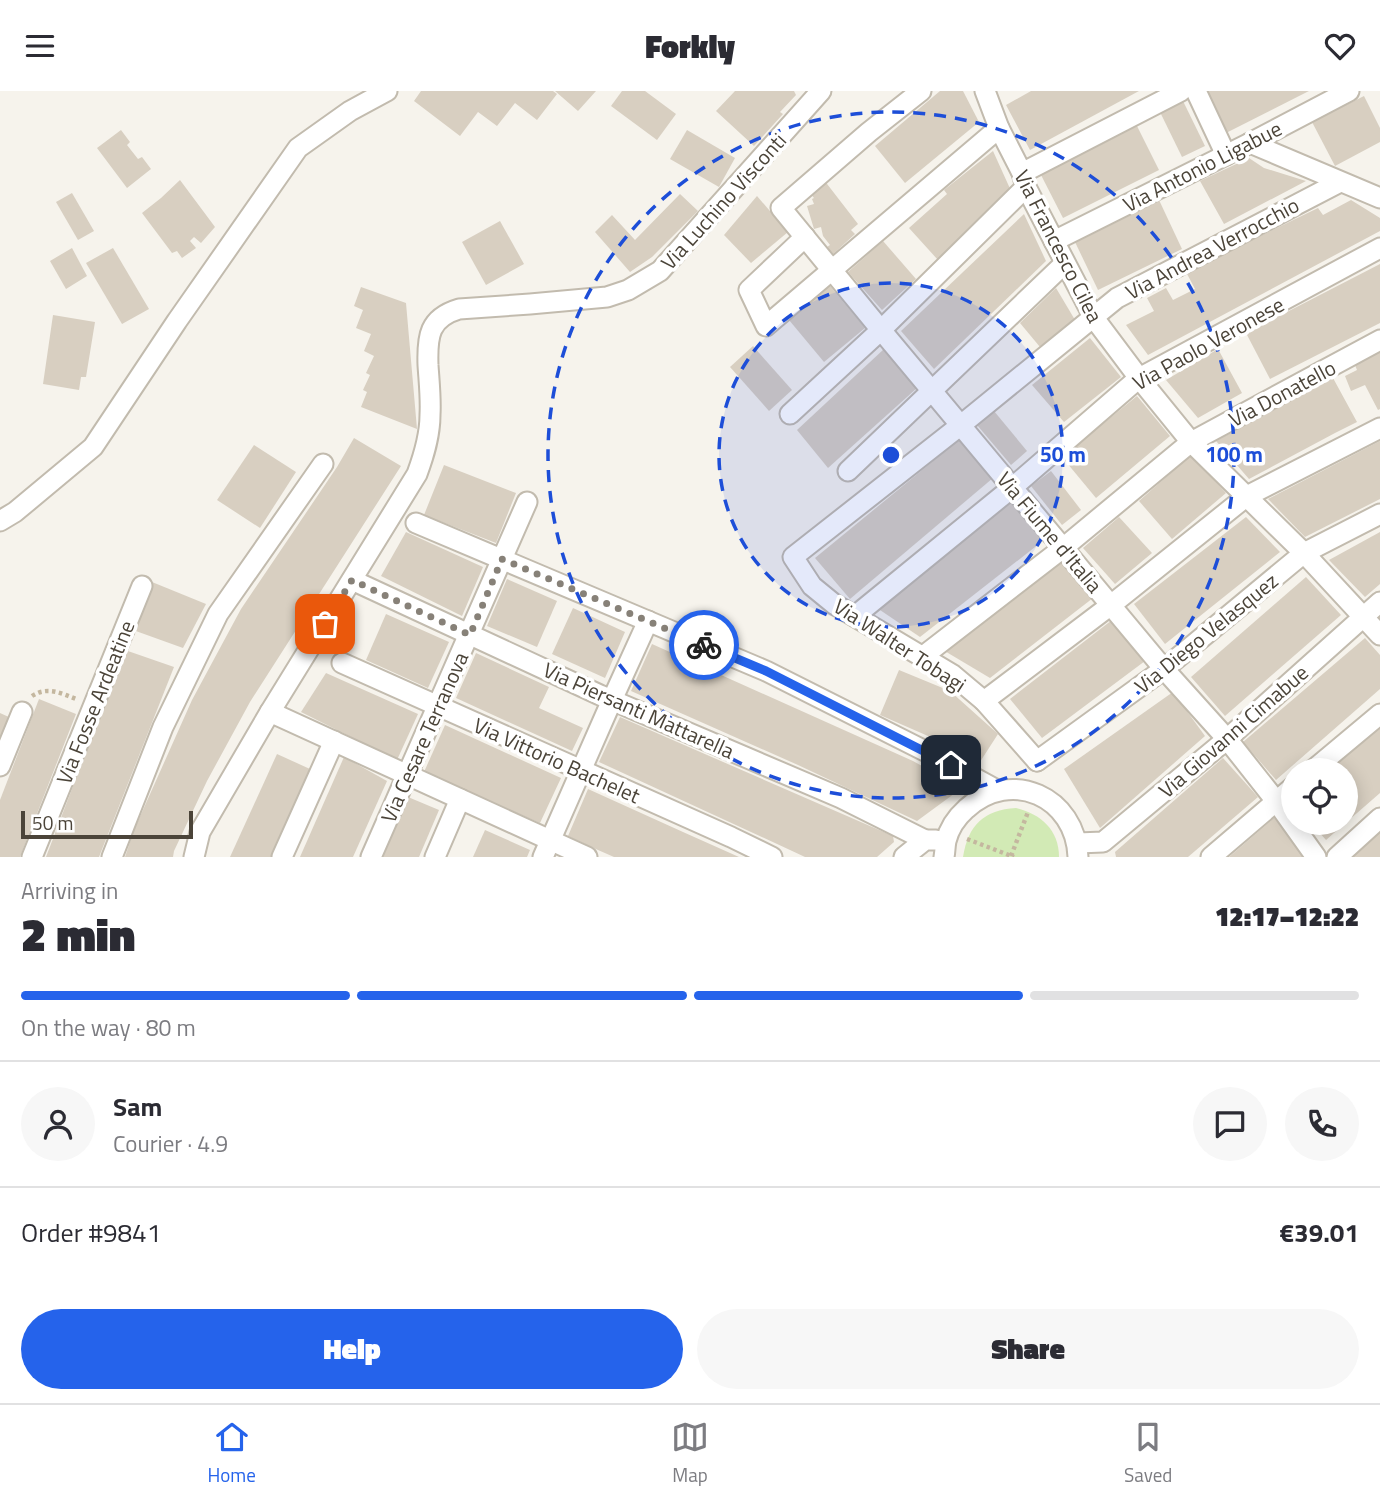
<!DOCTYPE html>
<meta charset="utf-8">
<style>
body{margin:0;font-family:"Titillium Web",sans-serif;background:#f7f7f7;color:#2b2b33;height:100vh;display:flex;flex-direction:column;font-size:26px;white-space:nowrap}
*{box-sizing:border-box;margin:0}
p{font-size:23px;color:#7c7c81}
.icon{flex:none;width:38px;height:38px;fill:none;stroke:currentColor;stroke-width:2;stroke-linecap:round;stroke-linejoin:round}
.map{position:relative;height:766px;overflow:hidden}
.sheet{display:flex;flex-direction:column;background:#fff;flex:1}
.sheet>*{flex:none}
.tools{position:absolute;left:1281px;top:667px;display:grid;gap:14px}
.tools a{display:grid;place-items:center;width:77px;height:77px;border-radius:50%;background:#fff;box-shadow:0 4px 18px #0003;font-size:35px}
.scale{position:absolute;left:21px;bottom:18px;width:172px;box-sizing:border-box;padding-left:7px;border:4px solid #4b4439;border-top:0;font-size:19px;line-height:24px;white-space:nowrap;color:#4b4439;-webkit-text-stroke:5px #fff;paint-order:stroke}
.pin{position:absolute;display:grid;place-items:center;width:60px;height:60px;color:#fff;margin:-30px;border-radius:14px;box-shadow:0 4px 10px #0006}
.courier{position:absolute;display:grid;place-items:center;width:70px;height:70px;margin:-35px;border:5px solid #2563eb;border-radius:50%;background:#fff;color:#222;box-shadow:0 2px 9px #0007}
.overview em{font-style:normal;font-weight:800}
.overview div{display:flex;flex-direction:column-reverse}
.overview{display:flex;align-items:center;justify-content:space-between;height:119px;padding:0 21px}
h1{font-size:46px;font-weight:800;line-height:52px}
.bar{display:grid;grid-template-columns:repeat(4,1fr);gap:10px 7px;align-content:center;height:84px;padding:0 21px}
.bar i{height:9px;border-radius:5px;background:#e1e1e2}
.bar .current{background:#2563eb}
.bar p{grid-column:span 4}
.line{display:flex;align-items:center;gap:18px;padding:0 21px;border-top:2px solid #e1e1e2}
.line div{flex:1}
.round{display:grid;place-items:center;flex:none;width:74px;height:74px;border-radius:37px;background:#f7f7f7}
.action{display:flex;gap:14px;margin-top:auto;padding:14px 21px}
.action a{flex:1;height:80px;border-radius:42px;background:#2563eb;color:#fff;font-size:28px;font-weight:800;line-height:80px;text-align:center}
.action a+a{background:#f7f7f7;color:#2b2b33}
header{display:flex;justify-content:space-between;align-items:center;height:91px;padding:0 21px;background:#fff;font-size:32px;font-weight:800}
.tab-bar{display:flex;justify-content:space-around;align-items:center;height:98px;border-top:2px solid #e1e1e2;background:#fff;font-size:19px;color:#7c7c81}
.tab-bar a{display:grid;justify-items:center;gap:4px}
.tab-bar .current{color:#2563eb}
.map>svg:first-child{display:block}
</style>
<header><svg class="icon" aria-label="menu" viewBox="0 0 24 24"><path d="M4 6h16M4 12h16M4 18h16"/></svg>Forkly<svg class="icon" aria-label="heart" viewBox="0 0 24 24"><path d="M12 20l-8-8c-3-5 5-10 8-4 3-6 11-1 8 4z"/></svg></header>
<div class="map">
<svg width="1380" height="766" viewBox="0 0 1380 766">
<rect width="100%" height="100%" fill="#f6f3ec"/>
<path fill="#d2eab5" d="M 1016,717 C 1041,723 1059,739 1059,766 L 963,766 C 968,734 984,719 1016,717 Z"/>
<g fill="#d8cfc1">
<polygon points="421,0 553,0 557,3 537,29 515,12 497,35 478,21 460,45 414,10"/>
<polygon points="555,0 596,0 578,20"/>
<polygon points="622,0 645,0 676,23 657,49 611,15"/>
<polygon points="735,0 794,0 796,4 780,21 783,23 754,55 716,20"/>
<polygon points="940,0 963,0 979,31 905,92 875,55"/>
<polygon points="1031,0 1139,0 1030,59 1006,14"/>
<polygon points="1206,0 1309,0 1226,42"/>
<polygon points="1364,5 1380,37 1380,51 1335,75 1312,31"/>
<polygon points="1183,10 1205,55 1182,66 1160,21"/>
<polygon points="1137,35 1159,79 1063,127 1041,84"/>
<polygon points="121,39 130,51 127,54 138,68 142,66 151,78 127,97 97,57"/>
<polygon points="687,39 735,67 719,96 670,68"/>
<polygon points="993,60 1012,102 938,169 909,137 947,103 944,99"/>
<polygon points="1249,67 1264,77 1306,90 1224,133 1200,90"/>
<polygon points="180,89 215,136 201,152 194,146 190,150 196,157 182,167 177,160 172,162 142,122 161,107"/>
<polygon points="824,89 858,133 851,139 855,143 831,165 824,158 830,154 823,145 821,136 814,138 807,115 814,113 812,108 814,107 810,102"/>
<polygon points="72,102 94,140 78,149 56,111"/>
<polygon points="680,103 698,120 652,166 630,181 595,141 612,124 635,149"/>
<polygon points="757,105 788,141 751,172 724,144"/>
<polygon points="1159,109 1182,158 1098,199 1075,151"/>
<polygon points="1351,109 1380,127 1380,140 1148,264 1126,234 1154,220 1147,207 1166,197 1173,209 1195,198 1186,181 1318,117 1323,124"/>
<polygon points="1024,123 1046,170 934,278 901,240"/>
<polygon points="500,130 524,173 486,194 462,151"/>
<polygon points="883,150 916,188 882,219 848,181"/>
<polygon points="72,157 87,185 66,198 50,170"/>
<polygon points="113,157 149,218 122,233 86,172"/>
<polygon points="1380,173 1380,232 1270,288 1246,242"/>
<polygon points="830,195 865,237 824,271 789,229"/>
<polygon points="361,196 406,212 417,338 361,316 367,301 363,299 370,284 366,282 374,265 364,260 371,243 356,237 363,219 354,215"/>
<polygon points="1056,197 1075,229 1040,256 1020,232"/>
<polygon points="53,224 95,231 86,286 81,286 79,299 43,293"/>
<polygon points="1090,247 1121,286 1064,331 1032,294"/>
<polygon points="753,255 792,299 769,320 730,276"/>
<polygon points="884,258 917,297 828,377 797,339"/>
<polygon points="1218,258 1242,302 1198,327 1166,289"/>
<polygon points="1380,261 1380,318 1378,319 1365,294 1351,300 1345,285 1357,279 1355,274"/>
<polygon points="1333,287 1357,331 1335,342 1249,388 1216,350"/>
<polygon points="1137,305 1170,345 1096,407 1062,366"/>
<polygon points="994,320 1027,360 1011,374 977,334"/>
<polygon points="354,347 401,375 250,611 207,690 174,760 173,766 125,766 134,739 192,609 241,518 337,376"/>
<polygon points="960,348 993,387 850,508 815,467"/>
<polygon points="1380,350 1380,408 1305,446 1268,408"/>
<polygon points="254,354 296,381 260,437 217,409"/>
<polygon points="1191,364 1226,402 1172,448 1139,410"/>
<polygon points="444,374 516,402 496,452 424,424"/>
<polygon points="1051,380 1081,419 1062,434 1031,395"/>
<polygon points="1010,410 1044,449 920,546 877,517"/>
<polygon points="1119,426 1152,462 1115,493 1083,457"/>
<polygon points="1246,426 1280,461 1165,553 1134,513"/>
<polygon points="406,441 483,476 462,525 381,485"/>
<polygon points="1380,441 1380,493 1365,506 1329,469"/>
<polygon points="1062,468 1093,507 990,587 943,559"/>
<polygon points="1306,486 1341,524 1225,625 1191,586"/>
<polygon points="507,488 557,510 537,556 487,535"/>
<polygon points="152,491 206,513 183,557 133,539"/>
<polygon points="573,517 625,541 605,587 552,563"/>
<polygon points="386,523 449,551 428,597 366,569"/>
<polygon points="1112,529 1145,570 1042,647 1010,608"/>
<polygon points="1365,547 1380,564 1380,598 1276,689 1243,651"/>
<polygon points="652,553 913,670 962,697 917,730 798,674 631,600"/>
<polygon points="125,559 174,576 99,766 46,766"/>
<polygon points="476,562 549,596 539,617 583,637 572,660 456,607"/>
<polygon points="899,579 950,600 998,643 978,674 928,645 880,624"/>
<polygon points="326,582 418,623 397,669 301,621"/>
<polygon points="1173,601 1205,645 1100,737 1064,678"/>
<polygon points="39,608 76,623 20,766 0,766 0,709"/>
<polygon points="0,622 11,627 0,650"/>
<polygon points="620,626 893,745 894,751 877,766 805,766 790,759 599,671"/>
<polygon points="445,634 561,687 540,732 424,681"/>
<polygon points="1380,635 1380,702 1326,749 1311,732 1346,732 1346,679 1330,679"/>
<polygon points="277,663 310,678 271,766 230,766"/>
<polygon points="344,666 387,690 353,766 300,766"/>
<polygon points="1223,667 1258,706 1188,766 1116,766 1115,761"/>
<polygon points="588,698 683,741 739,766 614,766 598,759 568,745"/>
<polygon points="408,706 439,719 419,766 383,766"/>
<polygon points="1274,727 1307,766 1229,766"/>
<polygon points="485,739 530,759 527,766 473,766"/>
<polygon points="1380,740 1380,766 1350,766 1368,751"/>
</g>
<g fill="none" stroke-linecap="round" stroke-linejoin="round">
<defs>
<g id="street">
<polyline points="921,0 869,41 781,117 881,239 1164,578 1227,648 1276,710 1316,766"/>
<polyline points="985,0 999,37 1022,82 1026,96 1094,227 1139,287 1191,351 1304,462 1380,544"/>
<polyline points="1196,0 1226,64"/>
<polyline points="1250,52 1380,107"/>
<polyline points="1022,82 1181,0"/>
<polyline points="805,146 749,199 766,235 999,37"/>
<polyline points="1054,150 1250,52 1349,0"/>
<polyline points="790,323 881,239 1026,96"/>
<polyline points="848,380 1064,173"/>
<polyline points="0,430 15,421 93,356 177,230 298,57 350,20 387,0"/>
<polyline points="416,432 766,580 927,661 997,699"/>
<polyline points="352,489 600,604 841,707 925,749"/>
<polyline points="855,525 1013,396 1139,287 1380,157"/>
<polyline points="922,566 1063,457 1191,351 1380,249"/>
<polyline points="342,572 731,746 772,766"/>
<polyline points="984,610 1111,514 1247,405 1380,337"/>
<polyline points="270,621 587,766"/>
<polyline points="1037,670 984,610 953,584 834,513 812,495 793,466 961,334 1117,207 1340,91"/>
<polyline points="1037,670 1164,578 1304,462 1380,423"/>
<polyline points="0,675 22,621"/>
<polyline points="1313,679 1380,623"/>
<polyline points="1078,752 1103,751 1227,648 1380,511"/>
<polyline points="32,766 142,495"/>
<polyline points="112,766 163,636 218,523 323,373"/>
<path d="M 194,766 L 200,741 L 270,621 L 417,383 C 424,364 430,345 430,324 C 431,307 429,290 428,274 C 427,245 429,227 459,218 L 530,213 L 607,206 L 628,199 L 660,180 L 821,0"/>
<polyline points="282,766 334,650"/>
<polyline points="371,766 527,411"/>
<polyline points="435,766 460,708"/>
<polyline points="543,766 612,609 648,530"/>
<polyline points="904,766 925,749 936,749"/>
<path d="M 944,766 C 945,761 945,755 946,750 C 949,738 957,726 966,718 C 1011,676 1076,706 1078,766"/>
<polyline points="1211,766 1293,696"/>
<polyline points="1337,766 1380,727"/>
</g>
</defs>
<use href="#street" stroke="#c2bbae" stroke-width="23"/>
<g stroke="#c4b79f" stroke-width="4.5" stroke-dasharray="3.5 3.5" stroke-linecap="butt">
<path d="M 32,605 C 47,595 61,602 76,608"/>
<polyline points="967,748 1014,766"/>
<polyline points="1011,765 1028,721"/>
</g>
<use href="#street" stroke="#fff" stroke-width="19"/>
</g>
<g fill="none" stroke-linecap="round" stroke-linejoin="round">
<polyline stroke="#878178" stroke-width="7" stroke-dasharray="0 12.6" points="325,533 352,489 470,544 502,468 704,554"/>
<polyline stroke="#2563eb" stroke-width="9" points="704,554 766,580 951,674"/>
</g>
<circle cx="891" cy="364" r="172" fill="#1d4ed8" fill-opacity=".12"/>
<g fill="none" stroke="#1d4ed8" stroke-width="3.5" stroke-dasharray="12 9">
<circle cx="891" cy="364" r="172"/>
<circle cx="891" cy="364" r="343"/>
</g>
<g text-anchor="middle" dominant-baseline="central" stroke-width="7" stroke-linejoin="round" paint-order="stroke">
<g font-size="21" fill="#4b4439" stroke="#fff">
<text transform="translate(1202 75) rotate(-27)">Via Antonio Ligabue</text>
<text transform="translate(723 110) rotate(-48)">Via Luchino Visconti</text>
<text transform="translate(1059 155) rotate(63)">Via Francesco Cilea</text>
<text transform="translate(1212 157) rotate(-28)">Via Andrea Verrocchio</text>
<text transform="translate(1208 252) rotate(-29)">Via Paolo Veronese</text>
<text transform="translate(1282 302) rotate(-28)">Via Donatello</text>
<text transform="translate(1050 441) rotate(50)">Via Fiume d'Italia</text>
<text transform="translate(1206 542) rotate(-39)">Via Diego Velasquez</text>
<text transform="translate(900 554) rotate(33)">Via Walter Tobagi</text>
<text transform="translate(95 611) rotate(-68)">Via Fosse Ardeatine</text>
<text transform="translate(639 619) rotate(24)">Via Piersanti Mattarella</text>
<text transform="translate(1233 640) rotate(-41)">Via Giovanni Cimabue</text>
<text transform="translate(424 646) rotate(-66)">Via Cesare Terranova</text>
<text transform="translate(557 669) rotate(24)">Via Vittorio Bachelet</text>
</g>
</g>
<circle cx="891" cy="364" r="10" fill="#1d4ed8" stroke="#fff" stroke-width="3.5"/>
<g font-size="21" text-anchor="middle" font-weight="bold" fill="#1d4ed8" stroke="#fff" stroke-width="7" stroke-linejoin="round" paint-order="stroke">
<text x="1063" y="371">50 m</text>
<text x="1234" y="371">100 m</text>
</g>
</svg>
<div class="tools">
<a><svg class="icon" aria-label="locate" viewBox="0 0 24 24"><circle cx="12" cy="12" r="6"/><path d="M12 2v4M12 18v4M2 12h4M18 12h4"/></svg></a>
</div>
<div class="scale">50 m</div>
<div class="pin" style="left:325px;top:533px;background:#ea580c"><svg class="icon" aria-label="bag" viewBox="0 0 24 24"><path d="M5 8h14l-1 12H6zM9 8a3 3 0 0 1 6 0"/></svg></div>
<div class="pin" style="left:951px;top:674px;background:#1f2937"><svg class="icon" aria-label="home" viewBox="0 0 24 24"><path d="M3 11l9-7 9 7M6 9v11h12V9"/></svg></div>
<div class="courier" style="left:704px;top:554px"><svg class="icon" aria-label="bike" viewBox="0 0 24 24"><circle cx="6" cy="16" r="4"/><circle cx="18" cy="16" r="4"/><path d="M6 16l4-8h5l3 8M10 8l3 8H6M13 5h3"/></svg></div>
</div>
<section class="sheet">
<div class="overview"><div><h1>2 min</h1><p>Arriving in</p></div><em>12:17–12:22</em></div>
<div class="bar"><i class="current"></i><i class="current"></i><i class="current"></i><i></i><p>On the way · 80 m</p></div>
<div class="line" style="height:126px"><a class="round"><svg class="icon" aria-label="person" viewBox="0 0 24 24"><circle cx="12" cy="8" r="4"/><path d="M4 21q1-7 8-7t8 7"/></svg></a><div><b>Sam</b><p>Courier · 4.9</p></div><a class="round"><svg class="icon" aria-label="chat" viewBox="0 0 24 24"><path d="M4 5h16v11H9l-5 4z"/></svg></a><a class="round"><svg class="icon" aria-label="phone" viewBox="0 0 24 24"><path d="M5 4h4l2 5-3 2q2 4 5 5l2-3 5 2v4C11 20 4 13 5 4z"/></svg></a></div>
<div class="line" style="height:91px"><div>Order #9841</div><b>€39.01</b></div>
<div class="action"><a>Help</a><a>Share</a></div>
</section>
<nav class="tab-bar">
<a class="current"><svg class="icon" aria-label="home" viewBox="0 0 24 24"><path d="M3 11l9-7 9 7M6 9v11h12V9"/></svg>Home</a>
<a><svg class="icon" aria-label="map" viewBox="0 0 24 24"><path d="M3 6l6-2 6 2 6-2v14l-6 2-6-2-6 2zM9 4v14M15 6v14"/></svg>Map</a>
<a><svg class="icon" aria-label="saved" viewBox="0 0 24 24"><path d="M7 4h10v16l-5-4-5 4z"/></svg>Saved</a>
</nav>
